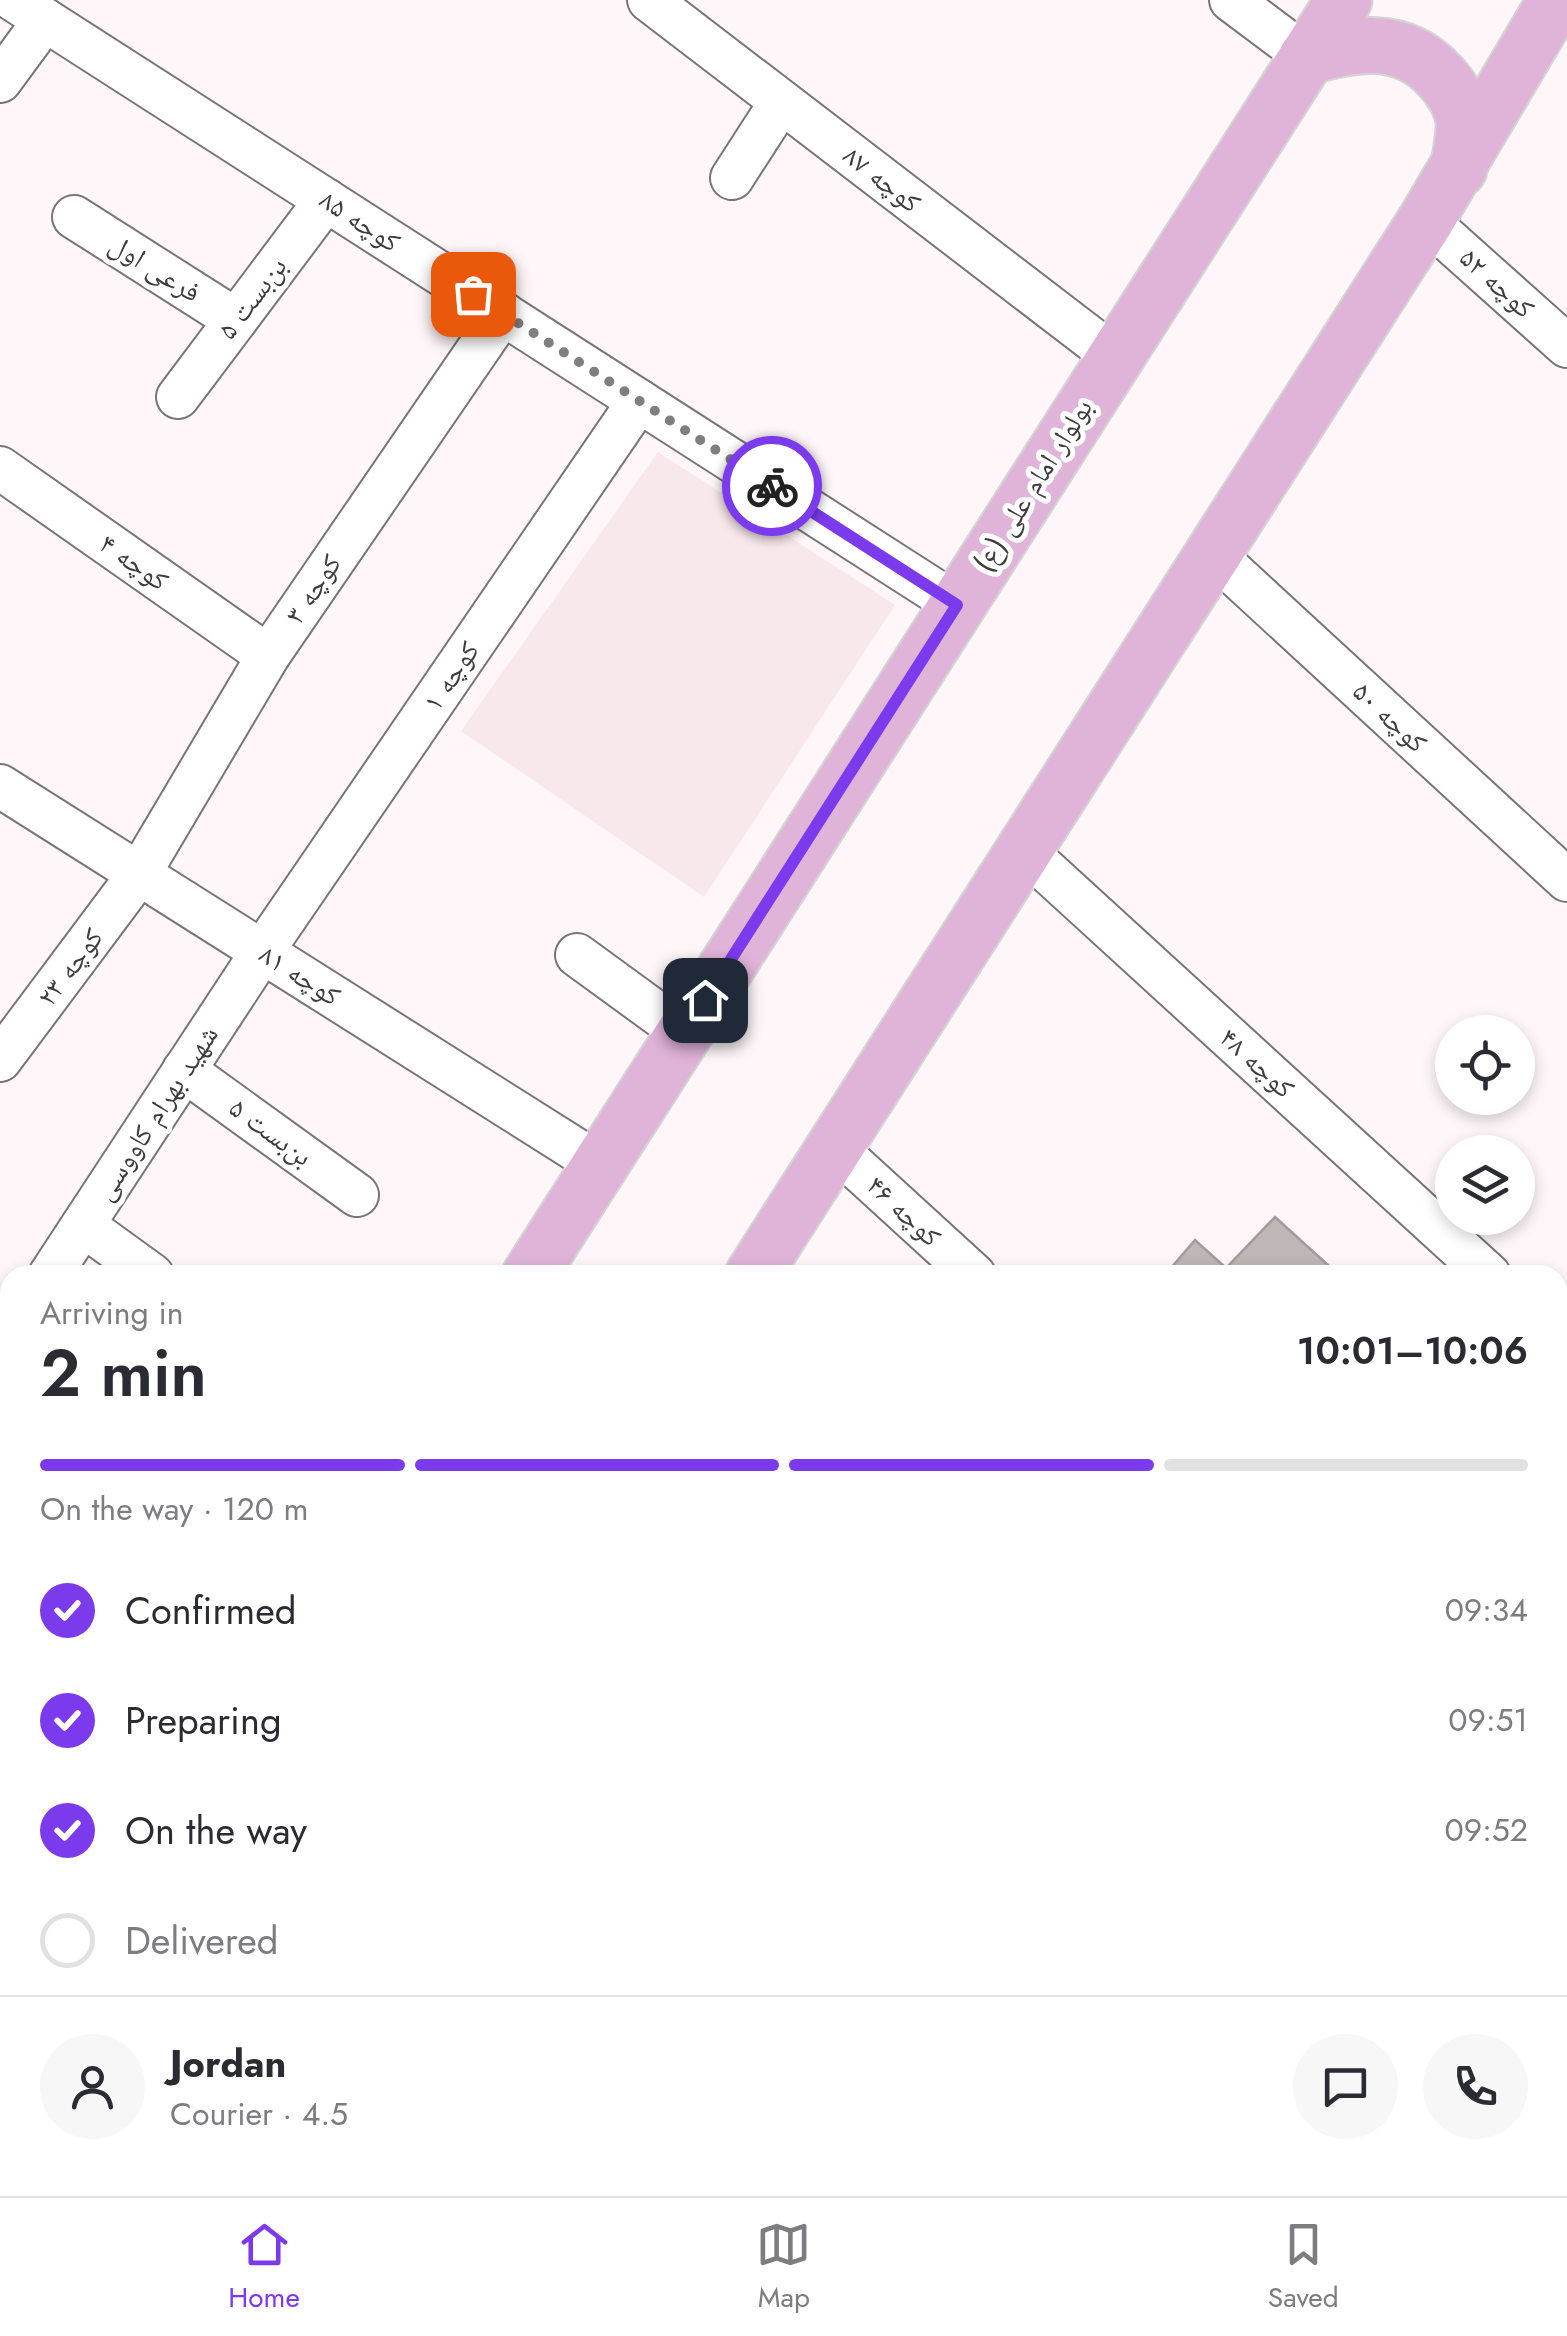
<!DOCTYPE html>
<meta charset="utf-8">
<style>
body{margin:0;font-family:Jost,"Noto Naskh Arabic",sans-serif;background:#f7f7f7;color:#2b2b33;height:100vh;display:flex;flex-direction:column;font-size:38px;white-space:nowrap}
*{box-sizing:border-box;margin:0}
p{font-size:32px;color:#7c7c81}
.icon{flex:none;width:55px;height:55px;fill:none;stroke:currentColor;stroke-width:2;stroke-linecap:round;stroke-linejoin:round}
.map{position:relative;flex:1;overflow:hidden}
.drawer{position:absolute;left:0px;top:1265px;width:1568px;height:932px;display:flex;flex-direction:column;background:#fff;border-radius:30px 30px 0 0;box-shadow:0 5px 15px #0003}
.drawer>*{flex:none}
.controls{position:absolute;left:1435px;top:1015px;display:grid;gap:20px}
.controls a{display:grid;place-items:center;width:100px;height:100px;border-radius:50%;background:#fff;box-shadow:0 5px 15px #0003;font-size:50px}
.pin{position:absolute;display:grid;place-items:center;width:85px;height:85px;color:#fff;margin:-42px;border-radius:20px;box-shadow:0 5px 15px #0006}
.courier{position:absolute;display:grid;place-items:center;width:100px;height:100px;margin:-50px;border:8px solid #7c3aed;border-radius:50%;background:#fff;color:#222;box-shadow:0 2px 12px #0007}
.summary em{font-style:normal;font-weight:600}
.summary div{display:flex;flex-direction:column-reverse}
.summary{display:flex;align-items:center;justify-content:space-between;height:170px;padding:0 40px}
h1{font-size:65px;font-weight:600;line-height:75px}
.bar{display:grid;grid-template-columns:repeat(4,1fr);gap:15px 10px;align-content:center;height:120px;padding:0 40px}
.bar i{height:12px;border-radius:8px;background:#e1e1e2}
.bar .on{background:#7c3aed}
.bar p{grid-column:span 4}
.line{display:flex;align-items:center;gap:25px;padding:0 40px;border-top:2px solid #e1e1e2}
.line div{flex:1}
.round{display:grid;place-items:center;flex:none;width:105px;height:105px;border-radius:52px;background:#f7f7f7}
ol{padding:0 40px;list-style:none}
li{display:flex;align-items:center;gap:30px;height:110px}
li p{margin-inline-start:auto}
li .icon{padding:10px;border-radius:50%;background:#7c3aed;color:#fff;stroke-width:4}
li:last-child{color:#7c7c81}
li i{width:55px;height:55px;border:5px solid #e1e1e2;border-radius:50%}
.tab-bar{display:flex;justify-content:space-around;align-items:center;height:140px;border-top:2px solid #e1e1e2;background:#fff;font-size:28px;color:#7c7c81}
.tab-bar a{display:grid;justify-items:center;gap:5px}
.tab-bar .on{color:#7c3aed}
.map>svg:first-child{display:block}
</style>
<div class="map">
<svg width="1567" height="2196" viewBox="0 0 1567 2196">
<rect width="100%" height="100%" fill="#fef6f8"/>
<polygon fill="#f8e7eb" points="658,452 895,605 704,897 461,731"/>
<polygon fill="#bfb7b5" stroke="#a39b9a" stroke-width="2.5" points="1275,1217 1339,1275 1165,1275 1195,1240 1226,1268"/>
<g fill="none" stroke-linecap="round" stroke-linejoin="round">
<defs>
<g id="street">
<polyline points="14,0 957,605"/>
<polyline points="649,0 1115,357"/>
<polyline points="1231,0 1307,57"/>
<polyline points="0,81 45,20"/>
<polyline points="732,178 781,102"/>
<polyline points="74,217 236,320"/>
<polyline points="1426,220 1567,346"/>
<polyline points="178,397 326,200"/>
<polyline points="0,468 268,656"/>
<polyline points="1213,554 1567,880"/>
<polyline points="0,786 600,1165"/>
<polyline points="1024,850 1489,1275"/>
<polyline points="577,955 684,1033"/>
<polyline points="0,1060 139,874 268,656 503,313"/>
<polyline points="184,1070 357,1195"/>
<polyline points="834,1147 974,1275"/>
<polyline points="83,1225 152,1275"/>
<polyline points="50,1275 262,952 639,401"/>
<polyline points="1558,1337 1567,1346"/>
<polyline points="0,1351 10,1336"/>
<polyline points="0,1630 10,1637"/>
<polyline points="1558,1810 1567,1819"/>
<polyline points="0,1880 10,1887"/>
<polyline points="0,2014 10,2021"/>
<polyline points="369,2188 380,2196"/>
<polyline points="952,2188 962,2196"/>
<polyline points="1468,2188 1477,2196"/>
<polyline points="502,2196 510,2188"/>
<polyline points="635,2196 642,2188"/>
</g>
<g id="primary">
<path d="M 1307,57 C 1354,43 1401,35 1438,74 C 1450,86 1462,104 1464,122 C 1465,136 1460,154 1459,169"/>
<polyline points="530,1275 1344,0"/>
<polyline points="753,1275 1426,220 1549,12"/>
<polyline points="0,2113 10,2098"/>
<polyline points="170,2196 176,2188"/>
</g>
</defs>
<use href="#street" stroke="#7b7476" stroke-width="46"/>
<use href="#primary" stroke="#d5d4d4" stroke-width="59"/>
<use href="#street" stroke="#fff" stroke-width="42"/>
<use href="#primary" stroke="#e0b3d8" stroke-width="55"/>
</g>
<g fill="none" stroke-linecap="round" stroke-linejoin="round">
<polyline stroke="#827d7e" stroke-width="10" stroke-dasharray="0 18" points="473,294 772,486"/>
<polyline stroke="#7c3aed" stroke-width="12" points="705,1000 957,605 772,486"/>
</g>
<g text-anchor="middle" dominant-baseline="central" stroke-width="10" stroke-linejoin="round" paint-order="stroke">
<g font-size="28" fill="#3f3c3c" stroke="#fff">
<text transform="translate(882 179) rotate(38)">کوچه ۸۷</text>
<text transform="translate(360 221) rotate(33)">کوچه ۸۵</text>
<text transform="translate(155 268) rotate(32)">فرعی اول</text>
<text transform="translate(1497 283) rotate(42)">کوچه ۵۲</text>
<text transform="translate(252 298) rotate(-53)">بن‌بست ۵</text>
<text transform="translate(1033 485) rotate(-58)">بولوار امام علی (ع)</text>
<text transform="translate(134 562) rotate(35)">کوچه ۴</text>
<text transform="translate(313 589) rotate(-56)">کوچه ۳</text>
<text transform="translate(451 676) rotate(-56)">کوچه ۱</text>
<text transform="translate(1390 717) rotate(43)">کوچه ۵۰</text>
<text transform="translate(70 967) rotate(-53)">کوچه ۲۳</text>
<text transform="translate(300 975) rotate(32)">کوچه ۸۱</text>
<text transform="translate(1257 1063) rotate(42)">کوچه ۴۸</text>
<text transform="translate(156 1113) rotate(-57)">شهید بهرام کاووسی</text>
<text transform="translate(271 1132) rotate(36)">بن‌بست ۵</text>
<text transform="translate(904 1211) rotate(43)">کوچه ۴۶</text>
</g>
</g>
</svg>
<div class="controls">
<a><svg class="icon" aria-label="locate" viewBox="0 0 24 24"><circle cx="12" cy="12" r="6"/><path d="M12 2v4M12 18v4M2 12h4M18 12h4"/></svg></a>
<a><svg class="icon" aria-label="layers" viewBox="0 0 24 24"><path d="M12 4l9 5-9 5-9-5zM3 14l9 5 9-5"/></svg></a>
</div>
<div class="pin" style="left:473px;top:294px;background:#ea580c"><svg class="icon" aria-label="bag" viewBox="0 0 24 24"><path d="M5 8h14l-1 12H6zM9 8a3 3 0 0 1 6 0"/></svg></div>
<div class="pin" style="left:705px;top:1000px;background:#1f2937"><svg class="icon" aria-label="home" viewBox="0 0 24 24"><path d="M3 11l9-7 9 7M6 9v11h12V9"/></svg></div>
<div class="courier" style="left:772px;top:486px"><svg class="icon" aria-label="bike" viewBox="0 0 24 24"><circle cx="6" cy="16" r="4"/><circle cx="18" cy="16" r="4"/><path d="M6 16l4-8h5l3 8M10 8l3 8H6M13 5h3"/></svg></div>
<section class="drawer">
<div class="summary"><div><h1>2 min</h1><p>Arriving in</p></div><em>10:01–10:06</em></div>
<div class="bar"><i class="on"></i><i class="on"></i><i class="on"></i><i></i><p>On the way · 120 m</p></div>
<ol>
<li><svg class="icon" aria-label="check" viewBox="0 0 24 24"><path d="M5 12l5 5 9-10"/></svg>Confirmed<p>09:34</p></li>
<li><svg class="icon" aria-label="check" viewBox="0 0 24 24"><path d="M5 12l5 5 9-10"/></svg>Preparing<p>09:51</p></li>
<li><svg class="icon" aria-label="check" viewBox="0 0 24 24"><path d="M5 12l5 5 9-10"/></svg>On the way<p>09:52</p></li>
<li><i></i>Delivered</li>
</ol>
<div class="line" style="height:180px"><a class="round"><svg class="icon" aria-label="person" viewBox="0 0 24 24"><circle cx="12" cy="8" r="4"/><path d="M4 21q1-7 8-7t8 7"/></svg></a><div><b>Jordan</b><p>Courier · 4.5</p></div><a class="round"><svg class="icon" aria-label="chat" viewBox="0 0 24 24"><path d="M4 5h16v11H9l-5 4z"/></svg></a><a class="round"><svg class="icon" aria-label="phone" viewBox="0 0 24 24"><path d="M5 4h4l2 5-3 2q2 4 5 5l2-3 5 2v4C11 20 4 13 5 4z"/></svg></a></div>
</section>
</div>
<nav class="tab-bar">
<a class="on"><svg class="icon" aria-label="home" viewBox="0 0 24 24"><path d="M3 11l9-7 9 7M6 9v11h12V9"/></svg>Home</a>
<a><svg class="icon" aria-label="map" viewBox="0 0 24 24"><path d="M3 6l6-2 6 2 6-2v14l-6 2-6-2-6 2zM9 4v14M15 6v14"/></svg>Map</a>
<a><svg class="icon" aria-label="saved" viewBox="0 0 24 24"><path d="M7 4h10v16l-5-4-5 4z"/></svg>Saved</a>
</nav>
